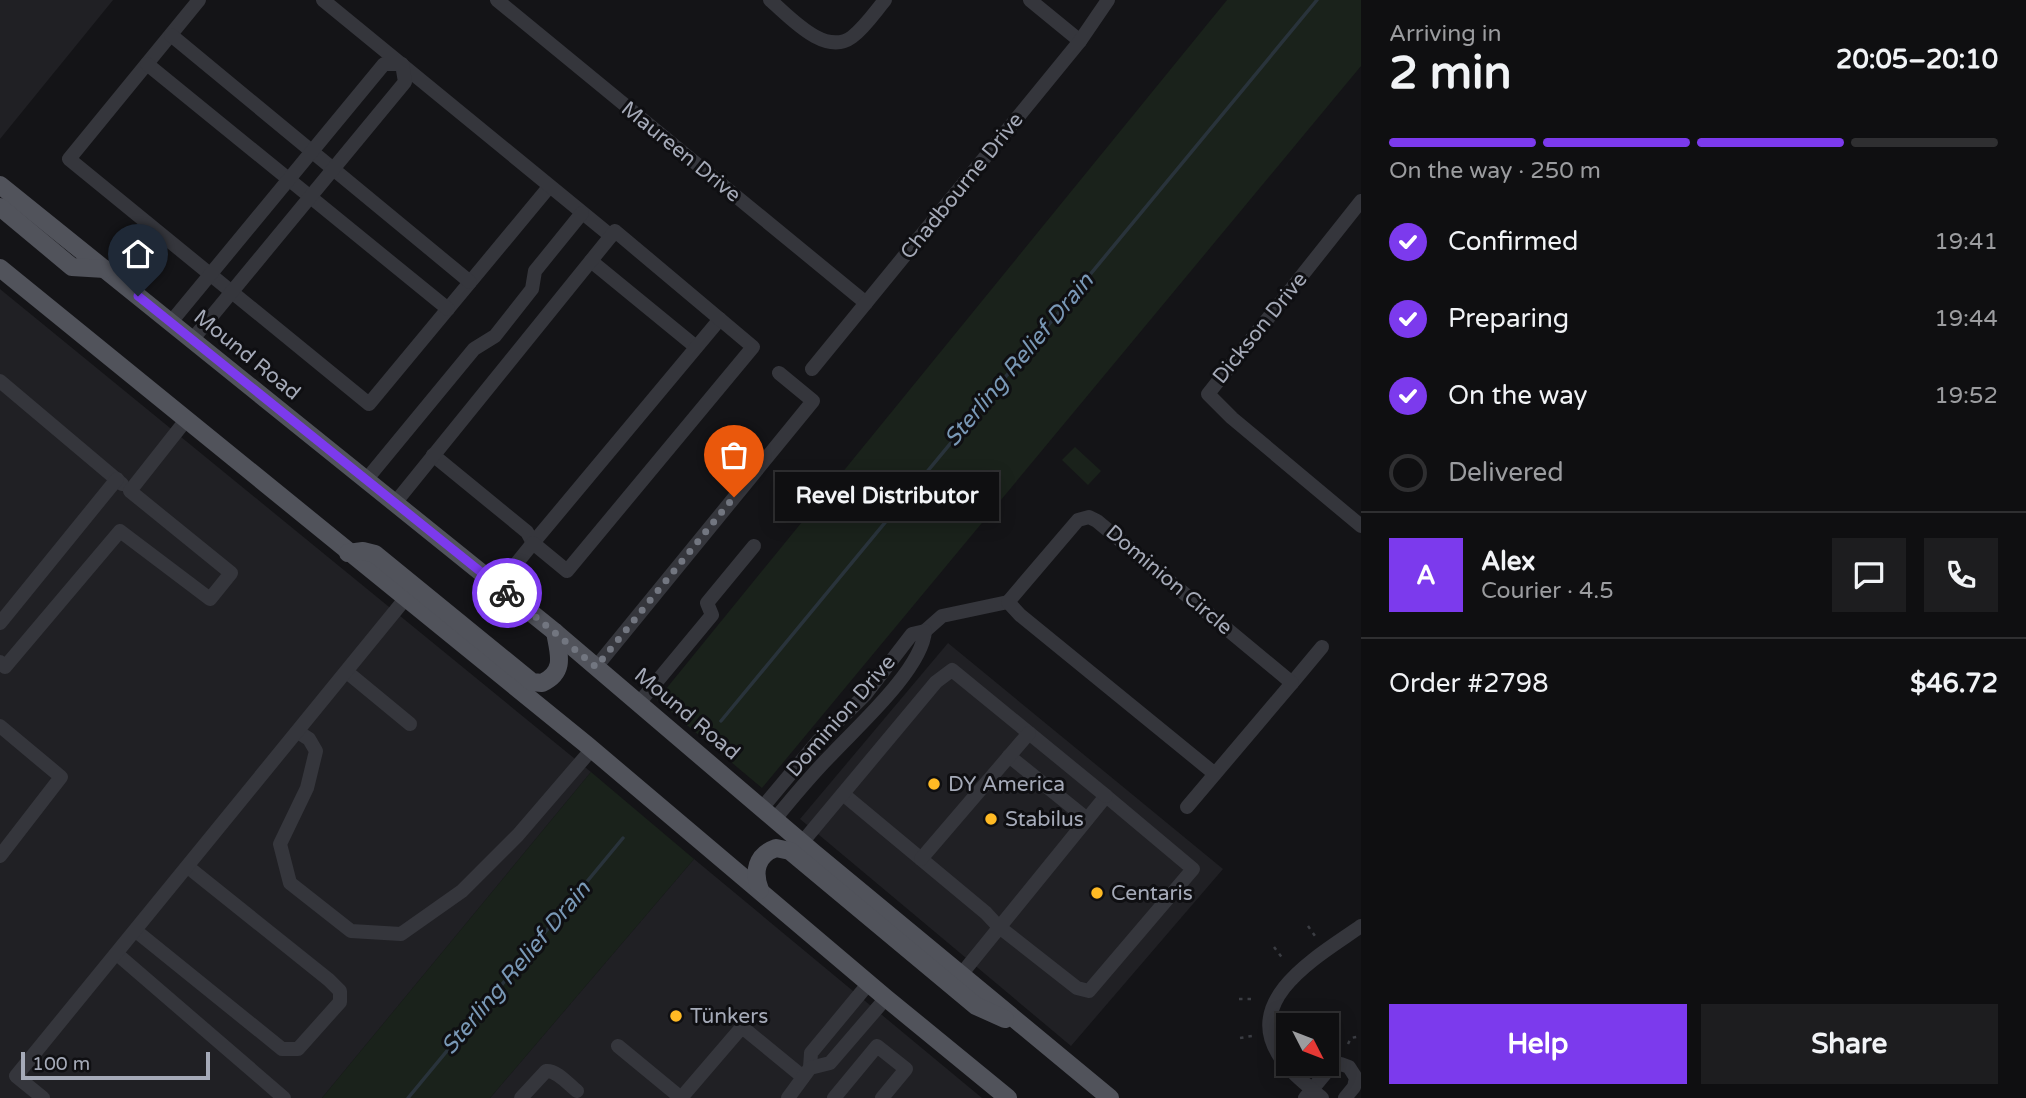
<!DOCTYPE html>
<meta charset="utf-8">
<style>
body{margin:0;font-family:"Varela Round",sans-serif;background:#1d1d1f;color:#f1f3f6;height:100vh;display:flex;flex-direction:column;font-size:26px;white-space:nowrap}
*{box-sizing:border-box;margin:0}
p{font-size:23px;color:#9b9c9f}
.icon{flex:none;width:38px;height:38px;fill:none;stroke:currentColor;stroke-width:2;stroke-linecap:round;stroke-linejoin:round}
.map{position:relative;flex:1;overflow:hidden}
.side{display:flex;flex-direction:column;background:#0f0f11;width:665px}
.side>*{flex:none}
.needle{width:46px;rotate:132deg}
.fabs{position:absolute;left:1276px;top:1013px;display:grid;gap:14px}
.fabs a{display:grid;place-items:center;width:63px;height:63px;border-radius:0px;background:#0f0f11;box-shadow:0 4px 18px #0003,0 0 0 2px #2f2f31;font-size:35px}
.scale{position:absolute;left:21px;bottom:18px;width:189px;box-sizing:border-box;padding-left:7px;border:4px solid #a5aab8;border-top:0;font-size:19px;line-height:24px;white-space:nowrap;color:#a5aab8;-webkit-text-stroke:5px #0f0f12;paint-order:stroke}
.pin{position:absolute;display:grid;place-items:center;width:60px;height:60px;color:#fff;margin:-72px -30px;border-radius:50% 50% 50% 0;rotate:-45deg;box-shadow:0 0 7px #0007}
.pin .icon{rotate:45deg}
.courier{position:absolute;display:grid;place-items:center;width:70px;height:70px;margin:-35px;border:5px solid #7c3aed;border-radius:50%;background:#fff;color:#222;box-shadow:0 2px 9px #0007}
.bubble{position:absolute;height:49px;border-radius:0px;background:#0f0f11;box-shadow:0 4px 18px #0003,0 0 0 2px #2f2f31;font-size:23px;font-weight:700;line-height:49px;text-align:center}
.head em{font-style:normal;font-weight:700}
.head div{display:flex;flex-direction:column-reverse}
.head{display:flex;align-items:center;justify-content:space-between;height:119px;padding:0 28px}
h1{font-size:46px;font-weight:700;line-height:52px}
.bar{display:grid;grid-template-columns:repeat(4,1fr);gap:10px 7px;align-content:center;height:84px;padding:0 28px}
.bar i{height:9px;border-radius:5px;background:#2f2f31}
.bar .active{background:#7c3aed}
.bar p{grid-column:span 4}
.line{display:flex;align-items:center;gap:18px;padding:0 28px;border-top:2px solid #2f2f31}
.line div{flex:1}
.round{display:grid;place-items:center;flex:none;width:74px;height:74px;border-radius:0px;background:#1d1d1f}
ol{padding:0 28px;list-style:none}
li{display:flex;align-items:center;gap:21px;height:77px}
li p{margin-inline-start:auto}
li .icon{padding:7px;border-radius:50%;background:#7c3aed;color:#fff;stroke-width:4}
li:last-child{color:#9b9c9f}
li i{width:38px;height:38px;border:4px solid #2f2f31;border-radius:50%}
.primary-button{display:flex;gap:14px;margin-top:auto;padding:14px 28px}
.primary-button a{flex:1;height:80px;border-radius:0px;background:#7c3aed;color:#fff;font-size:28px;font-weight:700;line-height:80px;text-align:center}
.primary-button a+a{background:#1d1d1f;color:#f1f3f6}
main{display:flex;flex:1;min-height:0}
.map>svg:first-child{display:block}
</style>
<main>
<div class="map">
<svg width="1361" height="1098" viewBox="0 0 1361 1098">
<rect width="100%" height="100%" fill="#141417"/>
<g fill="#202024">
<polygon points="0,0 113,0 0,139"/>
<polygon points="0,289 591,772 322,1098 0,1098"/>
<polygon points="948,643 1223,869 1071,1046 800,819"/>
<polygon points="694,859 982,1098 490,1098"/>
</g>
<g fill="#1a221b">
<polygon points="1227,0 1361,0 1361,66 762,788 657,700"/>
<polygon points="1075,447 1101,471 1088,485 1062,460"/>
<polygon points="591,772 694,859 490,1098 322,1098"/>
</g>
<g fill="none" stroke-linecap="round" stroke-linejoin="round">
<g stroke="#29333b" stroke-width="3.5">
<polyline points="721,721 1317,0"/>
<polyline points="408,1098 623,838"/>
</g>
<g stroke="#3b3d43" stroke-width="2.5" stroke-dasharray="3.5 5" stroke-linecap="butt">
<polyline points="1308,926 1315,936"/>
<polyline points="1274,947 1283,959"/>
<polyline points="1239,999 1255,999"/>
<polyline points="1240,1038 1252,1036"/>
<polyline points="1348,1044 1351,1038 1361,1036"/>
</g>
<g stroke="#35363c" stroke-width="14">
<polyline points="199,0 69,159 369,404 549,187"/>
<polyline points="323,0 611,236"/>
<polyline points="497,0 866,303"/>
<path d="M 770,0 C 790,17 825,57 852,37 C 865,27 875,12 885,0"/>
<polyline points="1030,0 1080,41"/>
<polyline points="171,35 470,282"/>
<polyline points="147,64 448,309"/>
<polyline points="1361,201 1208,394 1232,418 1361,526"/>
<polyline points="591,261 696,347"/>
<polyline points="171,322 384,64 402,64 405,82 192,340"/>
<polyline points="812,369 1080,41 1108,0"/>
<polyline points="0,381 122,484"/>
<polyline points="433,455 527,532 533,543 720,319"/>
<polyline points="366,480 474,349 495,336 532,289 535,271 582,213"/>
<polyline points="395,503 615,231 753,347 567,571 533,543 498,586"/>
<polyline points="0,623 117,479"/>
<polyline points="925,631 942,616 1008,602"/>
<polyline points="0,662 5,667 120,531 210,599 231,573 130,491 186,420"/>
<polyline points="596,667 813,401 779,373"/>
<polyline points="347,672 410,724"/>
<polyline points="1292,683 1322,647"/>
<polyline points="639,703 712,615 707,603 754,546"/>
<polyline points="0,726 61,777 0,856"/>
<polyline points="298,732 309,739 316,751 307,788 280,844 290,883 351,931 401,934 462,891 518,835 592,749"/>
<polyline points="1009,756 1087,819"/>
<polyline points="843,794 986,913 998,926 1077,988 1089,991 1193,869 1106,796 955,982"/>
<polyline points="1187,807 1292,683 1097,521 1089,517 1078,520 1008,602 1020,615 1215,774"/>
<path d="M 762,808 L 818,741 L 865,695 L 912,634 L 925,631 C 922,669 858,726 832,754 C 812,774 793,797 775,819"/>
<polyline points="795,851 936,682 952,670 1106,796"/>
<polyline points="921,859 1029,733"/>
<polyline points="136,931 282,1049 298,1049 340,1002 340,991 329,980 188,867"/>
<polyline points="117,954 284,1098"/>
<polyline points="618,1046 681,1098 742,1027 803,1077"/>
<polyline points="810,1068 811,1053 869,983"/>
<polyline points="43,1098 16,1076 405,599"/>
<path d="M 521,1098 L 546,1071 C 557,1070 568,1084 577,1091"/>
<polyline points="788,1098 810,1068 830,1063 886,998"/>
<polyline points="834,1098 877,1046 906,1069 882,1098"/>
<polyline points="1305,1098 1329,1069 1341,1064 1349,1067 1356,1078 1354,1087 1345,1098"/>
<path d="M 1322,1098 C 1307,1085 1291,1073 1280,1057 C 1240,998 1322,954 1361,926"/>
</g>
<g stroke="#51535b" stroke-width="18">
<polyline points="0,185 555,632 813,852 1110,1098"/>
<polyline points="0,207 72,267 105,269"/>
<polyline points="0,268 587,745 886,998 1008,1098"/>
<path d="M 348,553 L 363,551 L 375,554 L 532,682 L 542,683 C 566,672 559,654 555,632"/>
<path d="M 760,890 C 753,872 756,855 776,848 L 790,851 L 976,1006 L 1005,1019"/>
</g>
</g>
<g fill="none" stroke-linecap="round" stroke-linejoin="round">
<polyline stroke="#727680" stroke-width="7" stroke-dasharray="0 12.6" points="507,593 596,667 734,497"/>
<polyline stroke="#7c3aed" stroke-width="9" points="138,296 507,593"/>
</g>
<g fill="#ffba24" stroke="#0f0f12" stroke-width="2.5">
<circle cx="934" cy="784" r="7"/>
<circle cx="991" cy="819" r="7"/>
<circle cx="1097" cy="893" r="7"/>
<circle cx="676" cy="1016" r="7"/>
</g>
<g text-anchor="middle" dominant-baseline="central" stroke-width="6" stroke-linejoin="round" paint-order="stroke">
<g font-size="21" fill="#a5aab8" stroke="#0f0f12">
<text transform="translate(681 152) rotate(39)">Maureen Drive</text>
<text transform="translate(962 186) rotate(-51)">Chadbourne Drive</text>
<text transform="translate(1260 328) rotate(-51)">Dickson Drive</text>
<text transform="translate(247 355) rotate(39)">Mound Road</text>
<text transform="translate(1169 580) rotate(40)">Dominion Circle</text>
<text transform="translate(687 714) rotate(40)">Mound Road</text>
<text transform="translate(841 716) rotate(-49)">Dominion Drive</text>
</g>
<g font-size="21" fill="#a5aab8" stroke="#0f0f12" text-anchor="start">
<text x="948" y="784">DY America</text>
<text x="1005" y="819">Stabilus</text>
<text x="1111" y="893">Centaris</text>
<text x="690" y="1016">Tünkers</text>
</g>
<g font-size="23" font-style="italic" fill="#7998b6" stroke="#0f0f12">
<text transform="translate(1019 360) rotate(-50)">Sterling Relief Drain</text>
<text transform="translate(516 968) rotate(-50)">Sterling Relief Drain</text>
</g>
</g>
</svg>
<div class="fabs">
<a><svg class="needle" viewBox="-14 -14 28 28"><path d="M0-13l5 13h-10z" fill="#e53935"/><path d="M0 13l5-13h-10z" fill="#9b9c9f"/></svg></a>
</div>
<div class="scale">100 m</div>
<div class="pin" style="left:734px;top:497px;background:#ea580c"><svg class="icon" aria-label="bag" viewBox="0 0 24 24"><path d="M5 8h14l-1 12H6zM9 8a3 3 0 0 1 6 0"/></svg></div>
<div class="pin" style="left:138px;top:296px;background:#1f2937"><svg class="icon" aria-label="home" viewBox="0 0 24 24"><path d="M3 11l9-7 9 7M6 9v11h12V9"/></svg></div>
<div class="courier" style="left:507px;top:593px"><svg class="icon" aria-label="bike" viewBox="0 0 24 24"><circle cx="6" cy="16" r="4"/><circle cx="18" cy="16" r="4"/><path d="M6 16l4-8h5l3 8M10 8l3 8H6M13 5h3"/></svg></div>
<div class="bubble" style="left:775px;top:472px;width:224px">Revel Distributor</div>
</div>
<section class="side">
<div class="head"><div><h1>2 min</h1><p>Arriving in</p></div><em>20:05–20:10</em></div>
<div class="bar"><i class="active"></i><i class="active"></i><i class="active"></i><i></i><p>On the way · 250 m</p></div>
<ol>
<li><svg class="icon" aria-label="check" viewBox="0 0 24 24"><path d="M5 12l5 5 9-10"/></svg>Confirmed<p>19:41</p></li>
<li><svg class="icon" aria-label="check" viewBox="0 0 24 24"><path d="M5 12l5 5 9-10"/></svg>Preparing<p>19:44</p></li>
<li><svg class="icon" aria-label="check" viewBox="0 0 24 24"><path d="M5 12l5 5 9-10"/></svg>On the way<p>19:52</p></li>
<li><i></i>Delivered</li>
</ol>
<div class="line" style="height:126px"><b class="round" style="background:#7c3aed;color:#fff">A</b><div><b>Alex</b><p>Courier · 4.5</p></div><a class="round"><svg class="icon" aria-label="chat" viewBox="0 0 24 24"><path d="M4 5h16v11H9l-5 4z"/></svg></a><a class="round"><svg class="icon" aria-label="phone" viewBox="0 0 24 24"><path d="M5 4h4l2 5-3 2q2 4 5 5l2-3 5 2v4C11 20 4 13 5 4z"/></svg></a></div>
<div class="line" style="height:91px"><div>Order #2798</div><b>$46.72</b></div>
<div class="primary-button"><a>Help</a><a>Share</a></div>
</section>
</main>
